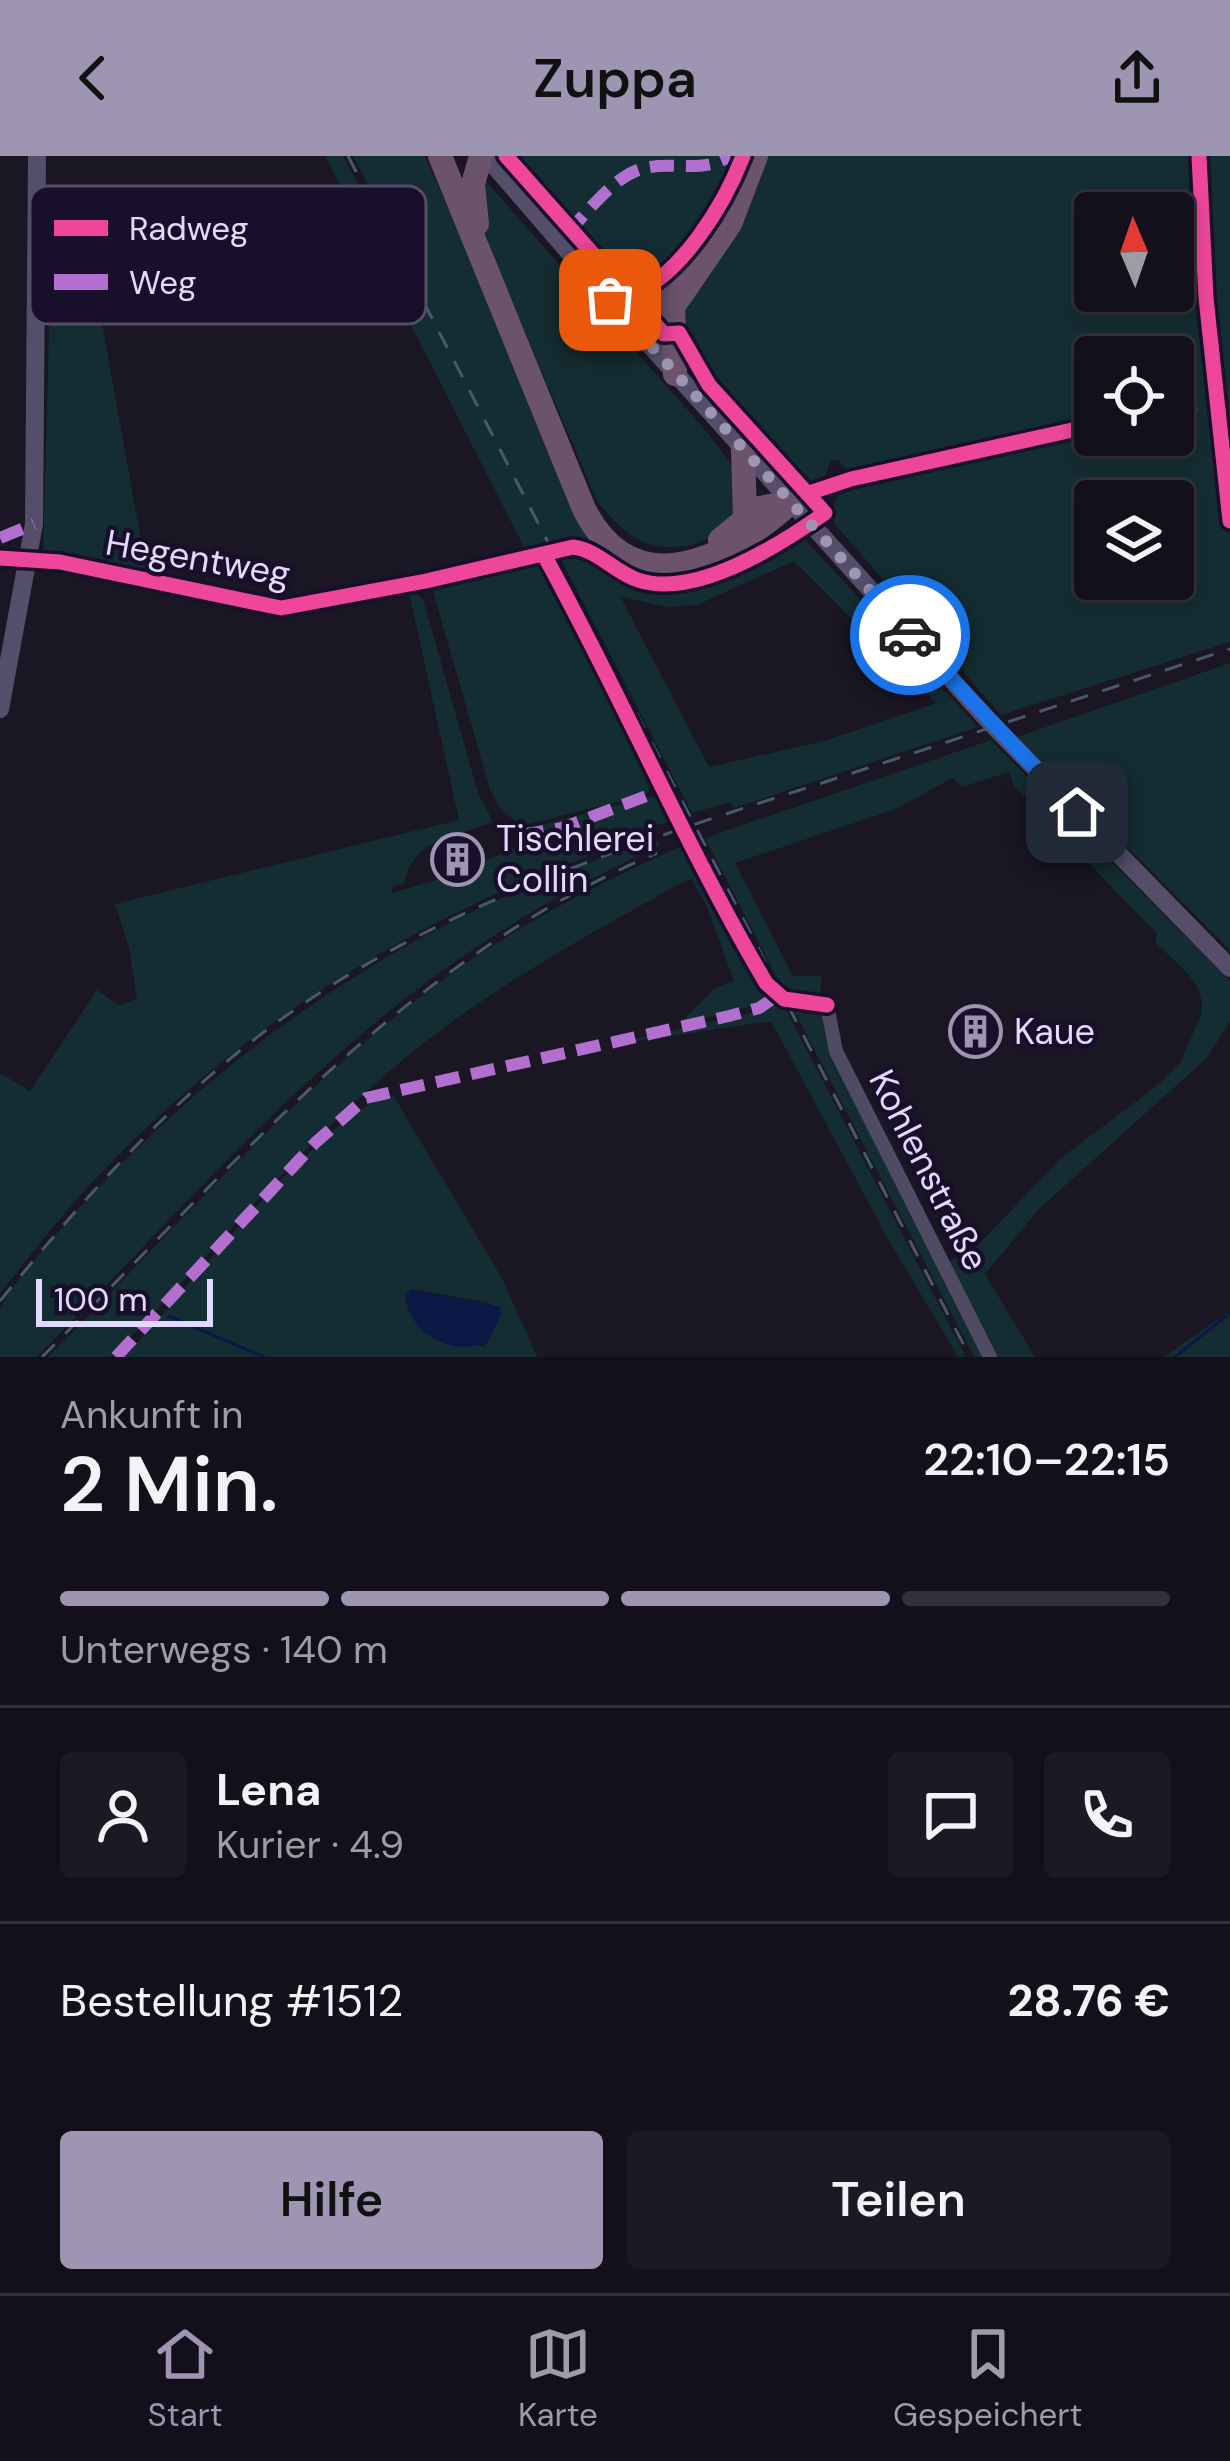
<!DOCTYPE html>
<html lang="de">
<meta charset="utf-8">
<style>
body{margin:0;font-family:"DM Sans",sans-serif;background:#1d1924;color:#f1f3f6;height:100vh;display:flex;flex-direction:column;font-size:45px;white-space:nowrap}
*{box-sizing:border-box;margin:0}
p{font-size:39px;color:#9d9da3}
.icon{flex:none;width:66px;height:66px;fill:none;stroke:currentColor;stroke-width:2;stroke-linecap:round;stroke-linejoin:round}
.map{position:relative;height:1201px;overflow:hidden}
.drawer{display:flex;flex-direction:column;background:#14101b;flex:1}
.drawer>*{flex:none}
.needle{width:78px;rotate:358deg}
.buttons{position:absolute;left:1074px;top:36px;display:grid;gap:24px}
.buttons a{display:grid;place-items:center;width:120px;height:120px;border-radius:12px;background:#14101b;box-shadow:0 6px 18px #0003,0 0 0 3px #33303a;font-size:60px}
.scale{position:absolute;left:36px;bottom:30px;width:177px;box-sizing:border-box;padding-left:12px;border:6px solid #e3d9ff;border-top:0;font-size:33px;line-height:42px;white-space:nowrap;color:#e3d9ff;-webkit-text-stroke:9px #18102a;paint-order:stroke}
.pin{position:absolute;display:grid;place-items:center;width:102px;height:102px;color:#fff;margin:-51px;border-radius:24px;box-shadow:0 6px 18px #0006}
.courier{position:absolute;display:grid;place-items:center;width:120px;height:120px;margin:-60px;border:9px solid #1a73e8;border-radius:50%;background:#fff;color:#222;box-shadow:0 3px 15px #0007}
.overview em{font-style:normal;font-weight:600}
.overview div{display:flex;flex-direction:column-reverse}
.overview{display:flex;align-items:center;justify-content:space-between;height:204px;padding:0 60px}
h1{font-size:78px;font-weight:600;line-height:90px}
.bar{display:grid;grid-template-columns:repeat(4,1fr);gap:18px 12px;align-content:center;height:144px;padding:0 60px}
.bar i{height:15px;border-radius:9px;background:#33303a}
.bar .selected{background:#9d95b2}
.bar p{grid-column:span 4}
.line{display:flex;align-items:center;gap:30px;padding:0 60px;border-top:3px solid #33303a}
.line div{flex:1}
.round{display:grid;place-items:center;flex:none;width:126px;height:126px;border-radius:12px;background:#1d1924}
.primary-button{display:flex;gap:24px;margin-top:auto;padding:24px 60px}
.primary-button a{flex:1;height:138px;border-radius:12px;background:#9d95b2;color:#111;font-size:48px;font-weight:600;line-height:138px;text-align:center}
.primary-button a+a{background:#1d1924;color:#f1f3f6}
header{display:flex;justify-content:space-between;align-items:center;height:156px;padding:0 60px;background:#9d95b2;color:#111;font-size:54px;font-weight:600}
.menu{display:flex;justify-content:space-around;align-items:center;height:168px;border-top:3px solid #33303a;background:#14101b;font-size:33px;color:#9d9da3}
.menu a{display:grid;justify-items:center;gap:6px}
.menu .selected{color:#9d95b2}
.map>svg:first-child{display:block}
</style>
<header><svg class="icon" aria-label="back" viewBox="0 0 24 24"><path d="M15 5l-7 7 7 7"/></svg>Zuppa<svg class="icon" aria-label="share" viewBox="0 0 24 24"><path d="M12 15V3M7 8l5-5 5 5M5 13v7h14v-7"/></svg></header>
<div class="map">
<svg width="1230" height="1201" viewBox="0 0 1230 1201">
<rect width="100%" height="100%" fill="#1a1624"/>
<g fill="#142d32" fill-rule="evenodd">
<polygon points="325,0 343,0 394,97 400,91 353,0 425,0 596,384 527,397"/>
<path d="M 514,0 L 739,0 C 728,35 666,127 630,130 Z"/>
<path d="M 763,0 L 1230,0 L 1230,486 L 1001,559 L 833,366 L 832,354 L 841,331 L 967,301 L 966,295 L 856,319 L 846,314 L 839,304 L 830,305 L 825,322 L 807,330 C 760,288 693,223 677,161 ZM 1095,57 L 1173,57 L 1173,135 L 1095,135 ZM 1095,201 L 1173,201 L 1173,279 L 1095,279 ZM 1095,345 L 1173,345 L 1173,423 L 1095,423 Z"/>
<path d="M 484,23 L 707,276 C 716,289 734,308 738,324 C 750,378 680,405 639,384 C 622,375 609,360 597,345 L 495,106 L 485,76 Z"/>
<polygon points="51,100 90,101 147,417 43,399"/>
<path d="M 800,378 L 978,571 L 734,652 L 730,646 L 692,657 L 558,398 L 583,395 C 598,402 608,415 623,421 C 701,450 734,400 800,378 ZM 794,405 L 936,547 L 824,585 L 709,611 L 620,440 L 666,451 L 697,449 Z"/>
<polygon points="523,402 540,403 553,419 632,570 656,624 645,639 521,670 501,653 490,634 432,432 440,422"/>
<path d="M 408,432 L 423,443 L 478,637 L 493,666 C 456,681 411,683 405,727 L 392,731 L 392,737 L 463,716 L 466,722 L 478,718 L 475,709 L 525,688 L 558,691 L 645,681 C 432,748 239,867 87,1032 C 56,1065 29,1102 0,1137 L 0,917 L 30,935 L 97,834 L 119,849 L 137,843 L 129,792 L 115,748 L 459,664 Z"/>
<polygon points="1230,507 1230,794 1017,581"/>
<path d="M 991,584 L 1230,825 L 1230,865 L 1207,902 L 1039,1053 L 985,1118 L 1035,1201 L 996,1201 L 947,1107 L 978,1089 L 1061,1002 L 1158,929 L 1180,907 L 1201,859 C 1209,828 1174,806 1155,786 L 1157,778 L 1014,630 L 1009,616 L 962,631 L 952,622 L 896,653 L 735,707 L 793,820 L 822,820 L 820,836 L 814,844 L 787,841 L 705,682 Z"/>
<path d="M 660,638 L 666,641 L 678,663 C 636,676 572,689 526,673 Z"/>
<path d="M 658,685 L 659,690 C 585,724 513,764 446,812 C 295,920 167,1069 37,1201 L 0,1201 C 0,1186 0,1169 0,1155 C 4,1134 78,1054 96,1034 C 249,872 442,746 658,685 Z"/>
<path d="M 690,687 L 769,839 L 765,847 L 678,869 L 714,833 L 734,825 L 708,753 L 692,723 L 683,726 C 579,784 475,840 385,919 C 287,1005 202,1107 112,1201 L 48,1201 C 178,1070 301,926 451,818 C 525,765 607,722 690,687 Z"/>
<polygon points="777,844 782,846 966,1201 958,1201 888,1083 771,865 602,890 764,854"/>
<polygon points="790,847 822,857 830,896 986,1201 974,1201"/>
<path d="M 393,939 L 503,1124 L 537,1201 L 124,1201 C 184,1140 319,957 393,939 ZM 412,1133 L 490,1147 L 487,1187 L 483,1191 L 405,1139 Z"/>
<polygon points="1230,1155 1230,1201 1164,1201"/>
</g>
<path fill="#0b1846" d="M 411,1133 L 500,1151 L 501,1159 L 487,1187 C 452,1201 409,1178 405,1139 Z"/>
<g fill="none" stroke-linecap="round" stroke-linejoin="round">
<g stroke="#0b1846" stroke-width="3">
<polyline points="169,1160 264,1201"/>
<polyline points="1175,1201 1230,1157"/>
</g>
<g stroke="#504b65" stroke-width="14">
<polyline points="0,402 60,406 281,452 426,425"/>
<polyline points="827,849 836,895 990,1201"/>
</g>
<g stroke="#544e6a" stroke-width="18">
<polyline points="486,0 631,168 985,561 1230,812"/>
<polyline points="0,553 34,368 37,0"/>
</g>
<g stroke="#6b536b" stroke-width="24">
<path d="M 440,0 L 584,353 C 634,452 729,402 791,346"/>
<polyline points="477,68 473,28 481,0"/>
<polyline points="673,151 675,218"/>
<polyline points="631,168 651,164 673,151 730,68 756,0"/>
<polyline points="631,168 687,110"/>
<polyline points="743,294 745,361"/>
<polyline points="720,384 759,352 787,347"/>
</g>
<g stroke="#49586f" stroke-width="3" stroke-dasharray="18 15" stroke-linecap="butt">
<polyline points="348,0 970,1201"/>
<path d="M 0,1145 C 84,1042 171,943 280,864 C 444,746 635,687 825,626 C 960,582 1095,537 1230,493"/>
<path d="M 42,1201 C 233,1011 403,805 657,697"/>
</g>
<g stroke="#b36fd0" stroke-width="12" stroke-dasharray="24 12" stroke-linecap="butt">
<path d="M 567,77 C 586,58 611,24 638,14 C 669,3 701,19 730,0"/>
<polyline points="1173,252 1226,244"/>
<polyline points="0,382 34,368"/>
<polyline points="520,679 562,672 662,634"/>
<polyline points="116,1201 315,987 366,942 729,860 759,852 777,840"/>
</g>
<defs>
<g id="cycleway">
<polyline points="1199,0 1206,142 1230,365"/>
<path d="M 629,139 C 680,123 725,47 743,0"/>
<polyline points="809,337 851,323 1095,269"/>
<path d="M 544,399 C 622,540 684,688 766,827 L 784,843 L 827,849"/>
<path d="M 0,402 L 60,406 L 281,452 L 426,425 L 573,391 C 598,394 614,416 638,424 C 695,443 780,389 825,357 L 709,229 L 679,177 L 664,178 L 506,0"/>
</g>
</defs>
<use href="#cycleway" stroke="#18102a" stroke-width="22"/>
<use href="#cycleway" stroke="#ed469a" stroke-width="15"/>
</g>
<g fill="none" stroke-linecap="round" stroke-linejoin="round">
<polyline stroke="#9d95b2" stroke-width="12" stroke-dasharray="0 21.6" points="610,144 910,479"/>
<polyline stroke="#1a73e8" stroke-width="15" points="910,479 1077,656"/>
</g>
<defs>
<symbol id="building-ring" viewBox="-11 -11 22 22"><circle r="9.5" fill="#18102a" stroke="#9d95b2" stroke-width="1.5"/><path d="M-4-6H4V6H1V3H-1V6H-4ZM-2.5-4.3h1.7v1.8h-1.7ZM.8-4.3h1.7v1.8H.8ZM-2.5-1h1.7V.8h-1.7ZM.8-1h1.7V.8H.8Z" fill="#9d95b2"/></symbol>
</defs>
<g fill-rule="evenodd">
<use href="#building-ring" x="428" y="674" width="59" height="59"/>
<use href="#building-ring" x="946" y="846" width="59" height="59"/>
</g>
<g text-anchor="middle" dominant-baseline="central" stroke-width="9" stroke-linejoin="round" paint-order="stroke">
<g font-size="36" fill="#e3d9ff" stroke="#18102a">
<text transform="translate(198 402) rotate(10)">Hegentweg</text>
<text transform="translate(929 1014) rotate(63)">Kohlenstraße</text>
</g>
<g font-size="36" fill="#e3d9ff" stroke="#18102a" text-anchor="start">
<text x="496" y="682">Tischlerei<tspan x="496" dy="41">Collin</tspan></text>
<text x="1014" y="875">Kaue</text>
</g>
</g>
<rect x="30" y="30" width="396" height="138" rx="18" fill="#18102a" stroke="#554c6a" stroke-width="3"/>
<rect x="54" y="64" width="54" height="16" fill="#ed469a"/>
<rect x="54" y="118" width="54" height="16" fill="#b36fd0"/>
<g font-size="33" fill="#e3d9ff">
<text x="129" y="84">Radweg</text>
<text x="129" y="138">Weg</text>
</g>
</svg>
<div class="buttons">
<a><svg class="needle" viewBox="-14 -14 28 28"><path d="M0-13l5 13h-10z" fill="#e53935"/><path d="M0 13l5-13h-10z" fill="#9d9da3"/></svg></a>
<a><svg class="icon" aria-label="locate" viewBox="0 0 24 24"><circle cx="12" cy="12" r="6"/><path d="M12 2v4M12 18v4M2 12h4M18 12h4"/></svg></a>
<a><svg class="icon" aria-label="layers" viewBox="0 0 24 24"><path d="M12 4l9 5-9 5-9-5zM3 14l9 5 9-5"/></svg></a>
</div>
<div class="scale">100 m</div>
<div class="pin" style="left:610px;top:144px;background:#ea580c"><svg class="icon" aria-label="bag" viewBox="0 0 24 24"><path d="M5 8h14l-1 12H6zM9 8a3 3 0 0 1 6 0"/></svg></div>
<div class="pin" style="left:1077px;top:656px;background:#1f2937"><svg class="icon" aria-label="home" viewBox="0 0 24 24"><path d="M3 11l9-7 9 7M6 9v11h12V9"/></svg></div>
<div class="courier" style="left:910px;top:479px"><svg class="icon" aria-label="car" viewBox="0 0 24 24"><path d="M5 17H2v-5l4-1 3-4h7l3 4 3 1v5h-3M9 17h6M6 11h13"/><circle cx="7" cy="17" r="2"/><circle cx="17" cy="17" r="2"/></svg></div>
</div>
<section class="drawer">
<div class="overview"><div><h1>2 Min.</h1><p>Ankunft in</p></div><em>22:10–22:15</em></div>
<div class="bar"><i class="selected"></i><i class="selected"></i><i class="selected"></i><i></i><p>Unterwegs · 140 m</p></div>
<div class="line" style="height:216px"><a class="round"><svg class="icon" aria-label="person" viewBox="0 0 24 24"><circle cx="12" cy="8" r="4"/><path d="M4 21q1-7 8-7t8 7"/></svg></a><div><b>Lena</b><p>Kurier · 4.9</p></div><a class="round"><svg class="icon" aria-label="chat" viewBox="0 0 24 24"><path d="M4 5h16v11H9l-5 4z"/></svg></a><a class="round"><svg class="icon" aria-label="phone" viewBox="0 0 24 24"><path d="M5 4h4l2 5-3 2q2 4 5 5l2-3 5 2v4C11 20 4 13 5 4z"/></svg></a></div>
<div class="line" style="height:156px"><div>Bestellung #1512</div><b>28.76 €</b></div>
<div class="primary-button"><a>Hilfe</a><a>Teilen</a></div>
</section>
<nav class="menu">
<a class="selected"><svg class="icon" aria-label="home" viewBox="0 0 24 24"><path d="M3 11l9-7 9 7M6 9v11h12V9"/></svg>Start</a>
<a><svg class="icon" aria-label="map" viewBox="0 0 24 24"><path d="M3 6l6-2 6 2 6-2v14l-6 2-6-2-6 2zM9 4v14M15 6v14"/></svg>Karte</a>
<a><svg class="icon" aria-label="saved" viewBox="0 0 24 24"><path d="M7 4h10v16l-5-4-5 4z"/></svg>Gespeichert</a>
</nav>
